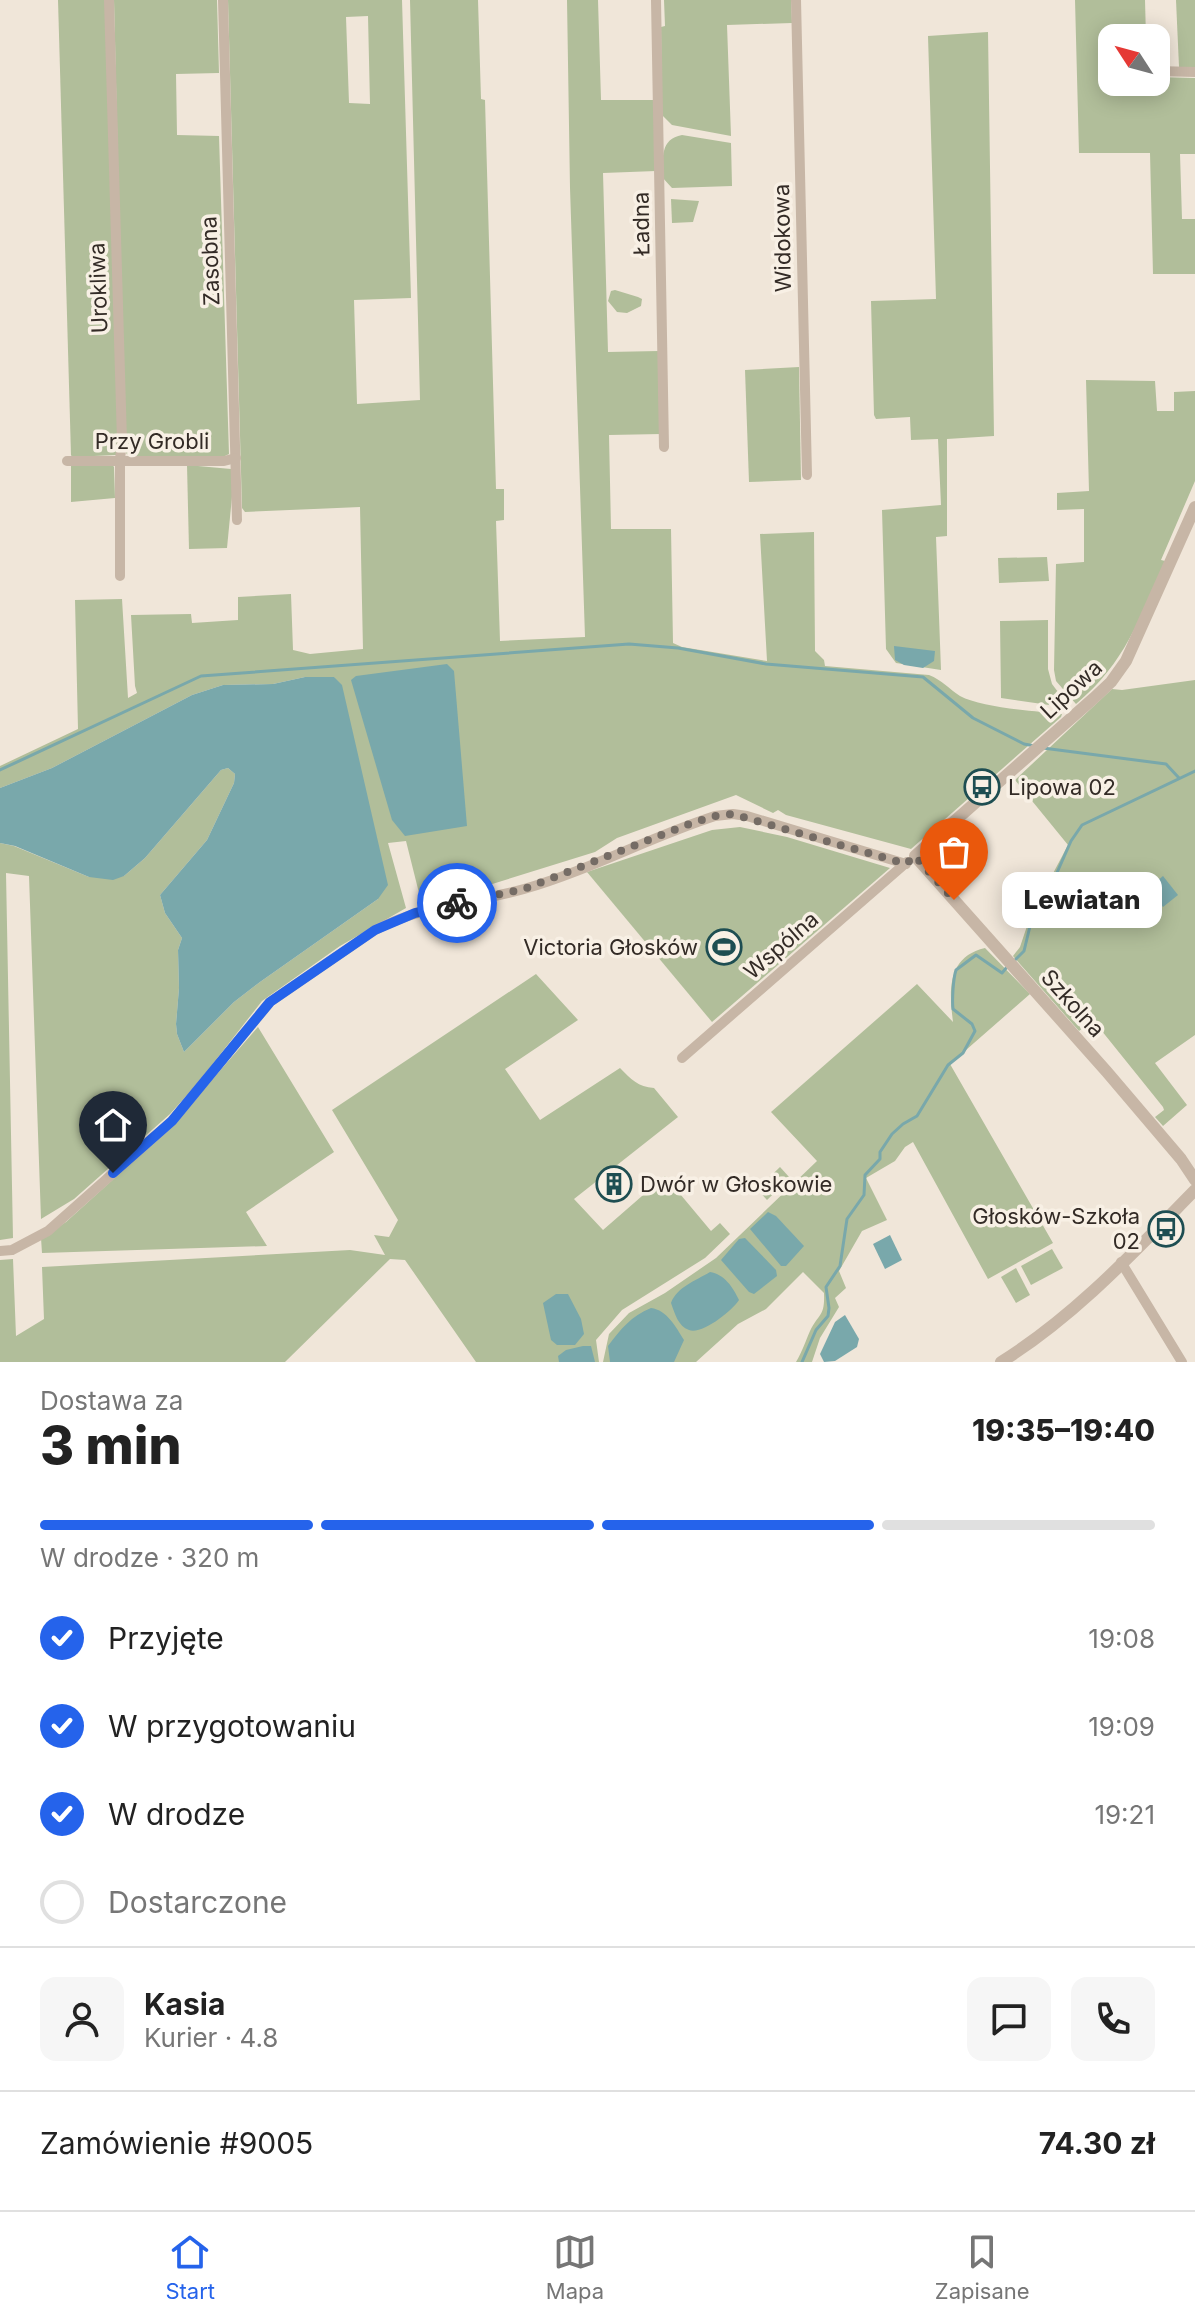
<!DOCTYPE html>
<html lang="pl">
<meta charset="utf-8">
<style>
body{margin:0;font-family:Inter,sans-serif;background:#f6f6f6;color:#222;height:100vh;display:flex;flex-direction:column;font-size:30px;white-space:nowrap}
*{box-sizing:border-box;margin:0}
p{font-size:26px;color:#767676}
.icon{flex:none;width:44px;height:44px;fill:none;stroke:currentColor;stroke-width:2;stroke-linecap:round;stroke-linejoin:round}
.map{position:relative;height:1362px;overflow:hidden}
.drawer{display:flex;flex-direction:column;background:#fff;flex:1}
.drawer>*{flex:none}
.needle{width:52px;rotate:306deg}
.tools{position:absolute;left:1098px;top:24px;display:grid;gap:16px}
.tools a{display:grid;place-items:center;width:72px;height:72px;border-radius:16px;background:#fff;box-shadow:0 4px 20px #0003;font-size:40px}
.pin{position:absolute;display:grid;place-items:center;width:68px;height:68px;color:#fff;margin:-82px -34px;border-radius:50% 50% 50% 0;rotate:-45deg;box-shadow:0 0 8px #0007}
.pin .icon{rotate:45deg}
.courier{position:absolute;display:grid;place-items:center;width:80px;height:80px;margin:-40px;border:6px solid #2563eb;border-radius:50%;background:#fff;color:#222;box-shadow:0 2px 10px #0007}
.bubble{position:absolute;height:56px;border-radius:16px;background:#fff;box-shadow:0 4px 20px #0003;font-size:26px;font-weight:800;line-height:56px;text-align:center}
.head em{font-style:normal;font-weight:800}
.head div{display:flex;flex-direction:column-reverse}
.head{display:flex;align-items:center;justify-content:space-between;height:136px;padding:0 40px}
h1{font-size:52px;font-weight:800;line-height:60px}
.bar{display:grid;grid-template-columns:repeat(4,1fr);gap:12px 8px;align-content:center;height:96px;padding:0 40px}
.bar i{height:10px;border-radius:6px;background:#e0e0e0}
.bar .selected{background:#2563eb}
.bar p{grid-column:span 4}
.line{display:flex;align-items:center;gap:20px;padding:0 40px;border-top:2px solid #e0e0e0}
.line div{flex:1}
.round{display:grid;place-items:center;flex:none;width:84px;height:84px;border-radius:16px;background:#f6f6f6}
ol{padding:0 40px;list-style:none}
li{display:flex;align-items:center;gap:24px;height:88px}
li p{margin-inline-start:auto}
li .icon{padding:8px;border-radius:50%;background:#2563eb;color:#fff;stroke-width:4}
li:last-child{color:#767676}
li i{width:44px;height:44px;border:4px solid #e0e0e0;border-radius:50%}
.dock{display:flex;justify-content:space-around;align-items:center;height:112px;border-top:2px solid #e0e0e0;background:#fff;font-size:22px;color:#767676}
.dock a{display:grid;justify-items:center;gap:4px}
.dock .selected{color:#2563eb}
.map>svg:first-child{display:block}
</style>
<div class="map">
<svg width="1195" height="1362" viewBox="0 0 1195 1362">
<rect width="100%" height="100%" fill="#f0e6d9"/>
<g fill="#b1be9a" fill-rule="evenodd">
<polygon points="58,0 106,0 119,453 116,455 72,457 71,455"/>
<polygon points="114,0 217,0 219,73 176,74 177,135 219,136 229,454 225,456 129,456 125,452"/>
<path d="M 228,0 L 402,0 L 411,298 L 354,300 L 357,404 L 420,400 L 410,0 L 478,0 L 481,99 L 485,100 L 496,489 L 504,489 L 504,520 L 496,521 L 500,641 L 585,637 L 570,188 L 567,0 L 598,0 L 601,100 L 655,100 L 656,171 L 603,173 L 608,352 L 659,351 L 661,434 L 609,435 L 611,529 L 671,529 L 673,643 L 682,647 L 767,661 L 760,534 L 814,532 L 815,651 L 824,660 L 825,666 L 929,675 C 942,680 949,689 960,696 C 982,708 1036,711 1062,714 L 1061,717 L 911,849 L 786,815 L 778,810 L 773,813 L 736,795 L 617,838 L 595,852 L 457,895 L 423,900 L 419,893 L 406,841 L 388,843 L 406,908 L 340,946 L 262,1001 L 197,1084 L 170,1114 L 74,1199 L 41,1219 L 29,876 L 6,873 L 13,1238 L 0,1240 L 0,843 L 14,846 L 89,877 L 124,876 L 145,858 L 221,770 L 228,768 L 235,774 L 234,783 L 207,840 L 160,895 L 165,913 L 182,938 L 178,950 L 179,988 L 176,1024 L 177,1034 L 184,1052 L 234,1002 L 260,982 L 378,899 L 334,677 L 305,677 L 273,684 L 223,685 L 192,695 L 52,768 L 0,788 L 0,766 L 78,729 L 75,600 L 122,599 L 128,698 L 137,693 L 135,686 L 131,615 L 191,614 L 192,623 L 238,620 L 238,597 L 291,594 L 293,650 L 310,654 L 363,649 L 360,507 L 245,512 L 242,508 ZM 368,16 L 370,104 L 349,103 L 346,17 Z"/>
<polygon points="664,0 791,0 792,23 727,25 731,136 672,125 662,115 661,27 665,26"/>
<polygon points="1075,0 1145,0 1146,38 1112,38 1112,82 1156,82 1156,77 1195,78 1195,154 1180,154 1182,219 1195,219 1195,274 1153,274 1150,153 1079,153"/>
<polygon points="1176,0 1195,0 1195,68 1179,67"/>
<polygon points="988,32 994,436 947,439 947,536 936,537 941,670 896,663 886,649 882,510 941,505 938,439 911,440 910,417 876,419 874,415 871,301 936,299 928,36"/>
<path d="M 682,135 L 731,143 L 732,186 L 672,188 L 662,177 C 663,158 660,139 682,135 Z"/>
<polygon points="671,199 699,201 693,222 672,223"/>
<polygon points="615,290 638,297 642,299 641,306 627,313 617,312 608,301 611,291"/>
<polygon points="799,367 801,480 749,482 745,370"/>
<path d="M 1086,380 L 1155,381 L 1157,411 L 1174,411 L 1174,392 L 1195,391 L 1195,481 L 1161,560 L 1165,561 C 1139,619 1126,662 1076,704 L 1056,681 L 1054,670 L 1056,564 L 1084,562 L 1084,509 L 1057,510 L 1057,493 L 1089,491 Z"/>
<polygon points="112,464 114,467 115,498 71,502 71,465"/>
<polygon points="187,465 231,469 234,476 227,548 189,549"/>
<polygon points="1047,557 1049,581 999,583 998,558"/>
<polygon points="1048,620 1048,669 1052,684 1070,708 1001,698 1000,621"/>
<polygon points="1195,680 1195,1035 1155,1063 1187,1105 1163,1126 1155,1117 1164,1110 1163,1107 1093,1020 1079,1031 1013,956 1020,947 1030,917 1068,845 1015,780 1112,689 1122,690"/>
<polygon points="740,827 787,837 890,868 712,1022 587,872 712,830"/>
<path d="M 985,948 L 1030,994 L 950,1064 L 1053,1243 L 988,1279 L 913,1142 L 905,1147 L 895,1161 L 866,1178 L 887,1220 L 862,1231 L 839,1271 L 846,1288 L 835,1298 L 839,1307 L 820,1338 L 812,1362 L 796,1362 C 802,1352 806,1340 810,1331 C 819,1313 825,1317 824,1293 L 803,1272 L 766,1309 L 738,1324 L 696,1362 L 603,1362 L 609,1334 L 629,1313 L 665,1293 L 716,1258 L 817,1161 L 771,1112 L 917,984 L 953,1022 C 949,990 947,957 985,948 Z"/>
<path d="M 536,974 L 578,1020 L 505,1069 L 540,1120 L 620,1068 C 631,1079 638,1087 654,1088 L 678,1117 L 574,1199 L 603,1230 L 665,1176 L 711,1231 L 720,1223 L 730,1234 L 705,1258 L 622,1310 L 596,1340 L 599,1362 L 476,1362 L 405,1260 L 390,1259 L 285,1362 L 0,1362 L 0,1260 L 13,1259 L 16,1336 L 44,1319 L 42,1267 L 350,1250 L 385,1255 L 374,1235 L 389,1237 L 398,1220 L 332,1110 Z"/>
<polygon points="258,1027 334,1152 246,1212 267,1246 42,1253 41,1238 66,1222 170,1128"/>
<polygon points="780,1167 790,1178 767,1200 757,1189"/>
<polygon points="1052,1249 1063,1268 1031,1285 1021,1266"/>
<polygon points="1016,1268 1030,1295 1016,1303 1001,1277"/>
</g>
<g fill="#79a8ab">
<polygon points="894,646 935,651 934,661 923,668 904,665 895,660"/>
<polygon points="447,664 454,671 467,826 405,836 392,820 351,680 356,676"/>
<polygon points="305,677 334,677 342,685 388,885 378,899 260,982 234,1002 184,1052 177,1034 176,1024 179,988 178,950 182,938 165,913 160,895 207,840 234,783 235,774 228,768 221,770 145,858 124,876 113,880 89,877 15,846 0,843 0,788 52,768 192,695 223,685 273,684"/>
<polygon points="1163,876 1178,895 1163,907 1149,888"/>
<polygon points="768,1212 776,1216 804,1246 786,1266 781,1266 750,1229"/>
<polygon points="890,1235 902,1260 885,1269 873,1244"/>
<polygon points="745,1238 776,1270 777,1276 754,1294 749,1292 721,1260 739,1239"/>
<path d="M 710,1272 C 724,1274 733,1287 739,1300 C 732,1311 702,1335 689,1330 C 678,1326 675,1314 671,1303 C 677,1287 695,1281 710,1272 Z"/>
<polygon points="556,1294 568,1294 581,1319 584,1334 575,1345 557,1345 551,1340 543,1303"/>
<path d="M 651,1308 C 667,1310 676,1327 684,1340 L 674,1362 L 610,1362 L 608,1346 C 621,1329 631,1316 651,1308 Z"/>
<polygon points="845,1315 859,1339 857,1347 835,1361 824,1362 820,1354 835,1322"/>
<polygon points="583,1346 591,1346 595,1362 559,1362 558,1356 566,1350"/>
</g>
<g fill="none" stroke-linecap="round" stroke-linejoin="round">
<g stroke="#79a8ab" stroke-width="3">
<polyline points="1043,748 1166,764 1179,778"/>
<polyline points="0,770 201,676 629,644 678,648 766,664 923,677 973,718 1024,744 1035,746"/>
<polyline points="1013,962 1024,951 1032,918 1044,902 1071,841 1082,825 1195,771"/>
<path d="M 802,1362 L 816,1330 L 828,1316 L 829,1308 L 826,1287 L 840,1266 L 847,1219 L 864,1195 L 865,1175 L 880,1159 L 880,1152 L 892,1134 L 903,1124 L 917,1116 L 948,1065 L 963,1053 L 975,1031 L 972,1024 L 953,1009 C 952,1001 953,979 956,970 L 976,955 L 1002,973 L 1007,967"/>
</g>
<g stroke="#c7b6a6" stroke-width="10">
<polyline points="109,0 122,441 120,459 120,576"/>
<polyline points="223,0 237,520"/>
<polyline points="656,0 664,447"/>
<polyline points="796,0 807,475"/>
<polyline points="1156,71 1195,72"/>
<polyline points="67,461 224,461 236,458"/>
<polyline points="682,1058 907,862"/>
<path d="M 0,1251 L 12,1250 L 48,1231 L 172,1121 L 270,1002 L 375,930 C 422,905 474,903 524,889 C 590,870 650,837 715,816 L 733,814 L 747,816 L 906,864"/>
<polyline points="1121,1262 1182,1362"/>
</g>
<g stroke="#c7b6a6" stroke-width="12">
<polyline points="1195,507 1126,661 1111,682 1094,698 915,856 1107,1072 1181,1159 1195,1180"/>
<path d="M 1001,1362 C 1074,1317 1136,1250 1195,1190"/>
</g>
</g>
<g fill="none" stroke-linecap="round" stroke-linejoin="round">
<polyline stroke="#756c65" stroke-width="8" stroke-dasharray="0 14.4" points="457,903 524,889 692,823 715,816 733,814 906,864 915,856 954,900"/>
<polyline stroke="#2563eb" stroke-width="10" points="113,1173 172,1121 270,1002 375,930 415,913 457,903"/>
</g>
<defs>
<symbol id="bus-ring" viewBox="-11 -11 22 22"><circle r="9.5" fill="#f8f0e5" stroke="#1e4e52" stroke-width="1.5"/><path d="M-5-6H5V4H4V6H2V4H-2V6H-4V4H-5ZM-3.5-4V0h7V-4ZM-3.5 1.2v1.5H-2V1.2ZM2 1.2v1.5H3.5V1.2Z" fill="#1e4e52"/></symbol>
<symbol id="stadium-ring" viewBox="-11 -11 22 22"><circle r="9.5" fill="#f8f0e5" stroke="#1e4e52" stroke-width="1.5"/><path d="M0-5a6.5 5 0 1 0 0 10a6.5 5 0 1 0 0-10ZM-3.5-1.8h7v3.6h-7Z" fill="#1e4e52"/></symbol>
<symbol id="building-ring" viewBox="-11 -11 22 22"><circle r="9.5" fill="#f8f0e5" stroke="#1e4e52" stroke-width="1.5"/><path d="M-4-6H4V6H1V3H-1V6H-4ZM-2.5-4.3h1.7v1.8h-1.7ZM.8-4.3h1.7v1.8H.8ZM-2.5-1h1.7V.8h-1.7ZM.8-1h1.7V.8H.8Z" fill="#1e4e52"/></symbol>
</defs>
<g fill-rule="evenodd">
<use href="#bus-ring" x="962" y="767" width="40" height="40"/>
<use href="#stadium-ring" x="704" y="927" width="40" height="40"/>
<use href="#building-ring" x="594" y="1164" width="40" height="40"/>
<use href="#bus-ring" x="1146" y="1209" width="40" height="40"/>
</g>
<g text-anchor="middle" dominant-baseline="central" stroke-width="7" stroke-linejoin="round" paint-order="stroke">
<g font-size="22" fill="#332b26" stroke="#f8f0e5">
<text transform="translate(641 224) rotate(-91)">Ładna</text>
<text transform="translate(782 238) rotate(-91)">Widokowa</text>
<text transform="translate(210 261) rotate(-92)">Zasobna</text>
<text transform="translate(98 288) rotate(-92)">Urokliwa</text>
<text x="152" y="441">Przy Grobli</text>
<text transform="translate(1071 689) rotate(-43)">Lipowa</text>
<text transform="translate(781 945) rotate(-41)">Wspólna</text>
<text transform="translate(1073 1003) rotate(48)">Szkolna</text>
</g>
<g font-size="22" fill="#332b26" stroke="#f8f0e5" text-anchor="start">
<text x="1008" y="787">Lipowa 02</text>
<text x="698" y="947" text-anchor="end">Victoria Głosków</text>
<text x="640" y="1184">Dwór w Głoskowie</text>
<text x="1140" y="1216" text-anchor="end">Głosków-Szkoła<tspan x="1140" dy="25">02</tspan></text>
</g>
</g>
</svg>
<div class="tools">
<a><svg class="needle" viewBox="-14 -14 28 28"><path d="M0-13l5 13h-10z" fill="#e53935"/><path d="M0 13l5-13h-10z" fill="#767676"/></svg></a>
</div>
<div class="pin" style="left:954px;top:900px;background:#ea580c"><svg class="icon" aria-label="bag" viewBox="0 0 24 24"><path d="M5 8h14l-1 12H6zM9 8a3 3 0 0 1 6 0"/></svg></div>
<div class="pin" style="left:113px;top:1173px;background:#1f2937"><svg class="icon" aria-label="home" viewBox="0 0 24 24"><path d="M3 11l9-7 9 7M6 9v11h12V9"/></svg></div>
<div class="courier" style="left:457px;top:903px"><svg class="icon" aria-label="bike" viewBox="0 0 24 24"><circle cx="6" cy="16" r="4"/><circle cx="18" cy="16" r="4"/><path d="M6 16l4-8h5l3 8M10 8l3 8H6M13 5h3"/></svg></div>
<div class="bubble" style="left:1002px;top:872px;width:160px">Lewiatan</div>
</div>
<section class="drawer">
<div class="head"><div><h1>3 min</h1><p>Dostawa za</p></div><em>19:35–19:40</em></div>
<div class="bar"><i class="selected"></i><i class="selected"></i><i class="selected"></i><i></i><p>W drodze · 320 m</p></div>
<ol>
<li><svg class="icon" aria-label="check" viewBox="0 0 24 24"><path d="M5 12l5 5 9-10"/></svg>Przyjęte<p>19:08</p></li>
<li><svg class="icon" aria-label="check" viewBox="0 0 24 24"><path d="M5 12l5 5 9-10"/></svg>W przygotowaniu<p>19:09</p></li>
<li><svg class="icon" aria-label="check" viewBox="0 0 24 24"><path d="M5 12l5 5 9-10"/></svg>W drodze<p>19:21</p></li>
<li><i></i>Dostarczone</li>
</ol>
<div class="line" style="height:144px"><a class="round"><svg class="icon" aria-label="person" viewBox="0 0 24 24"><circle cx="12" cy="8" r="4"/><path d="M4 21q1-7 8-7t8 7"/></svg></a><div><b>Kasia</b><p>Kurier · 4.8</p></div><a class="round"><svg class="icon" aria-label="chat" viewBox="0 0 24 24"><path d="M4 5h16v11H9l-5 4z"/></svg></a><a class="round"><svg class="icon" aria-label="phone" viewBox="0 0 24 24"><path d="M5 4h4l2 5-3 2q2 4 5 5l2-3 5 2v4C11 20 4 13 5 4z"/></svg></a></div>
<div class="line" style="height:104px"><div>Zamówienie #9005</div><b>74.30 zł</b></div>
</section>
<nav class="dock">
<a class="selected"><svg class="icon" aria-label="home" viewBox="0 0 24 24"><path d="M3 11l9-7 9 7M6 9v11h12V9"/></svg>Start</a>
<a><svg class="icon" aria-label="map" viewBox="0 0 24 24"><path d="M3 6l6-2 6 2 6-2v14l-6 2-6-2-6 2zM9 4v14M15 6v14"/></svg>Mapa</a>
<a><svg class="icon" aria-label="saved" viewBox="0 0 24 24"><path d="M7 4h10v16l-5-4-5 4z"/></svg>Zapisane</a>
</nav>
